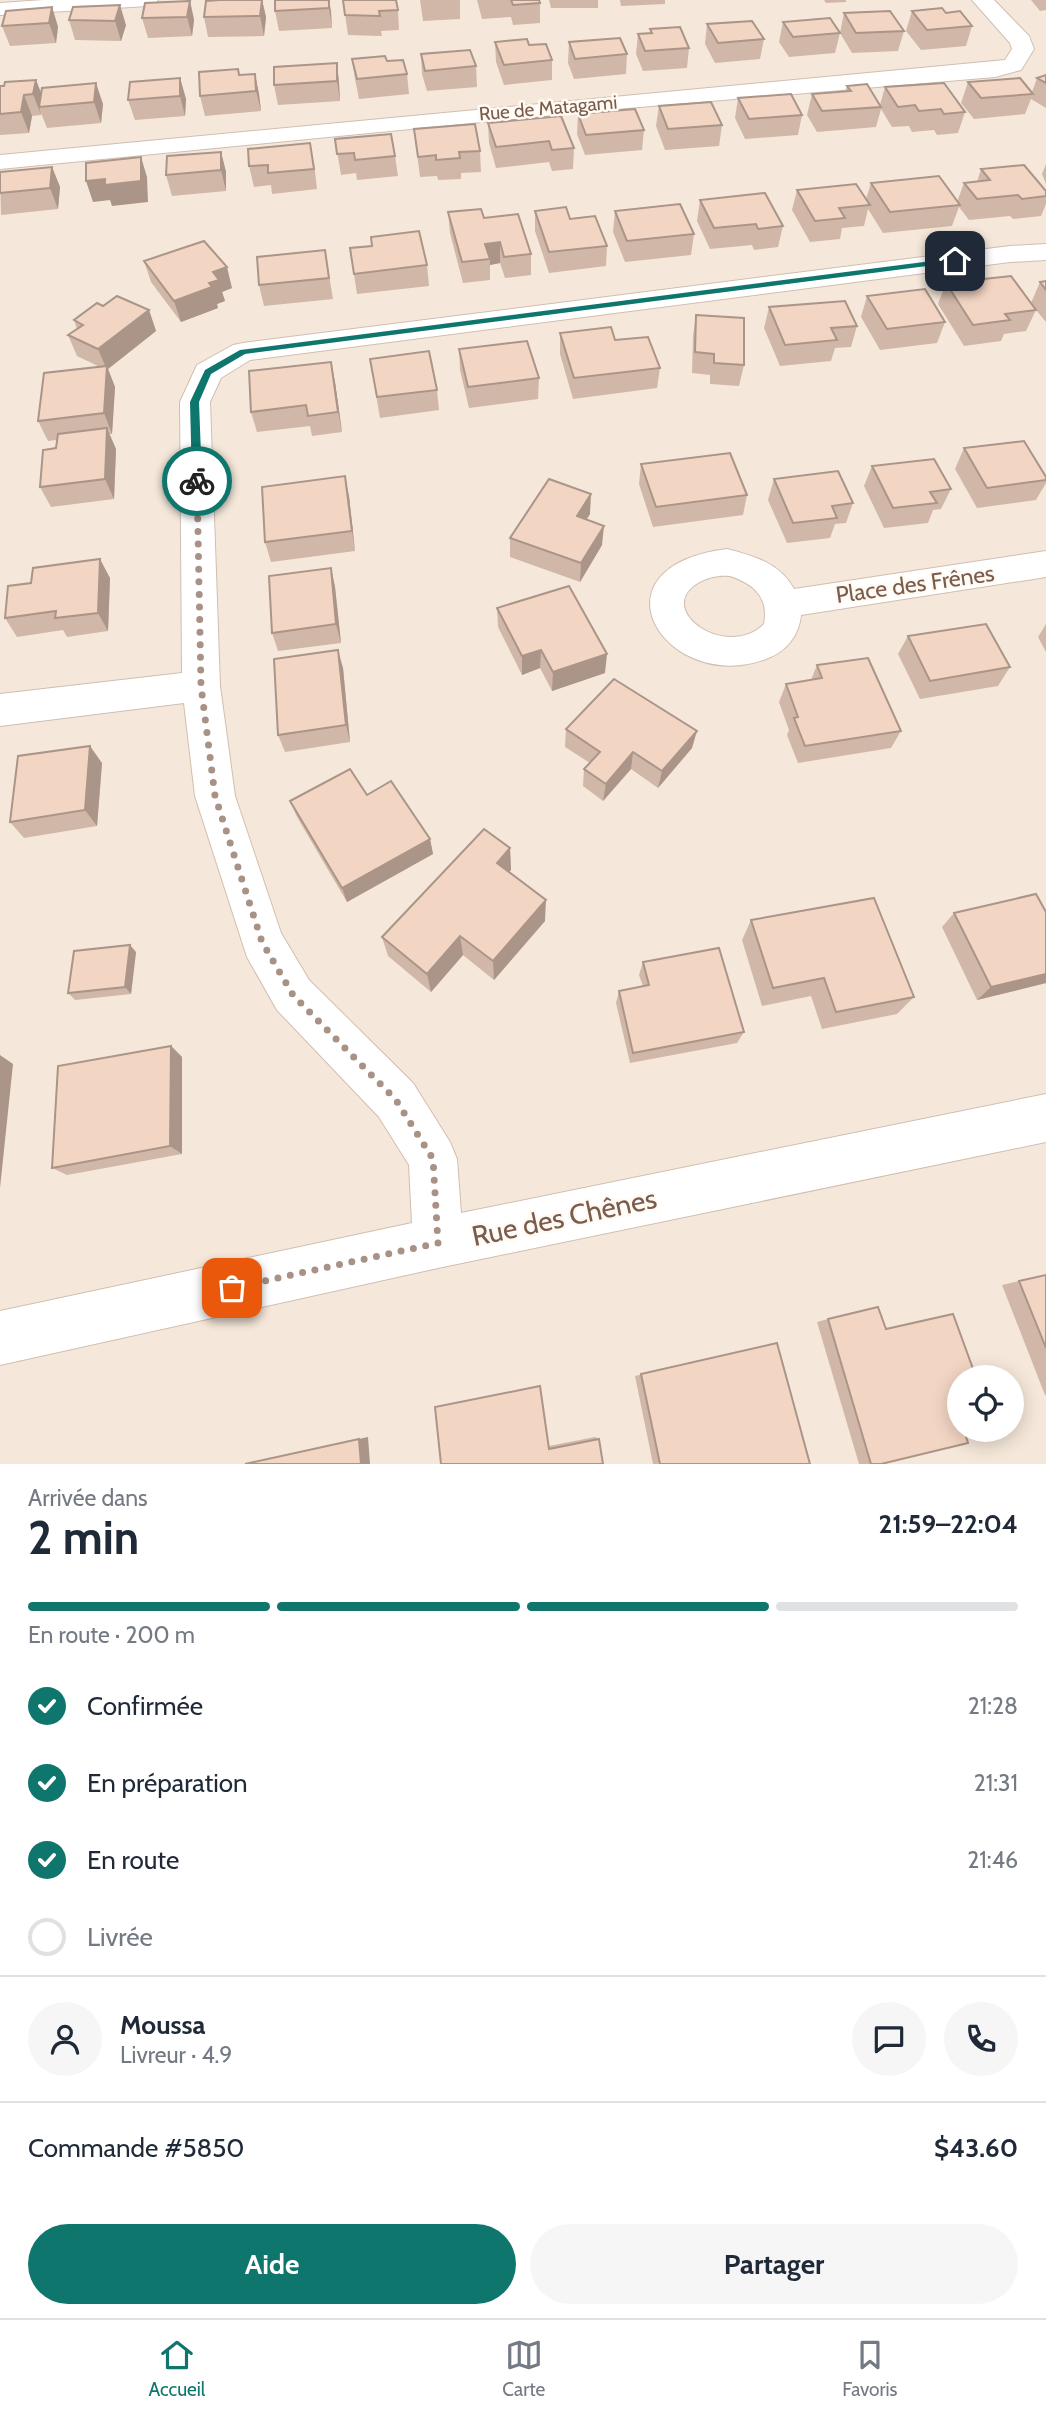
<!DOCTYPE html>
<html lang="fr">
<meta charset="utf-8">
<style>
body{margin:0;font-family:Cabin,sans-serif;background:#f6f6f7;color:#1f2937;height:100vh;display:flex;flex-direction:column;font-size:26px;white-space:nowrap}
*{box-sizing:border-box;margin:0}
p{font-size:23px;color:#747a83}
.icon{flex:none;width:38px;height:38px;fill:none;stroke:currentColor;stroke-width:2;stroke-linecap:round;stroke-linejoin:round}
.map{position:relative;height:1464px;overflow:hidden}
.panel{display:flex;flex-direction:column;background:#fff;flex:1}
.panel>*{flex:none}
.fabs{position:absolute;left:947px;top:1365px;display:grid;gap:14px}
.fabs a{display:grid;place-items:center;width:77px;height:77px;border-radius:50%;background:#fff;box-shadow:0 4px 18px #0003;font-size:35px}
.pin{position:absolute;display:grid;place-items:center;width:60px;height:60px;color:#fff;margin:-30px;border-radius:14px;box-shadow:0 4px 10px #0006}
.courier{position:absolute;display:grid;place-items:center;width:70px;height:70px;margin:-35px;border:5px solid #0f766e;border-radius:50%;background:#fff;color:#222;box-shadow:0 2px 9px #0007}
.head em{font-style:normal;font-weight:700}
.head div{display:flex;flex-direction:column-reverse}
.head{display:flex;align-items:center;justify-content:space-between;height:119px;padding:0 28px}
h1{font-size:46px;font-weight:700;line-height:52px}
.bar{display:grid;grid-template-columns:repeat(4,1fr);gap:10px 7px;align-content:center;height:84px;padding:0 28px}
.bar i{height:9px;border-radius:5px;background:#e0e1e3}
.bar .on{background:#0f766e}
.bar p{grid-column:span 4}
.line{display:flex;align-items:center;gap:18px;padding:0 28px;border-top:2px solid #e0e1e3}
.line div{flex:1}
.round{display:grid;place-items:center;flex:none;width:74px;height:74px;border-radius:37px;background:#f6f6f7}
ol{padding:0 28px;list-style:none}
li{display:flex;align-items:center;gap:21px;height:77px}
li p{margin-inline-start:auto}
li .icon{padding:7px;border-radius:50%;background:#0f766e;color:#fff;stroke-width:4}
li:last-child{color:#747a83}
li i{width:38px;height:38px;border:4px solid #e0e1e3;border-radius:50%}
.cta{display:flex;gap:14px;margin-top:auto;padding:14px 28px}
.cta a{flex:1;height:80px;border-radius:42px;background:#0f766e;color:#fff;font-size:28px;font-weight:700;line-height:80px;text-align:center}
.cta a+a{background:#f6f6f7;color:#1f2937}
.dock{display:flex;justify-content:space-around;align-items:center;height:98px;border-top:2px solid #e0e1e3;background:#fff;font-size:19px;color:#747a83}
.dock a{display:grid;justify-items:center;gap:4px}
.dock .on{color:#0f766e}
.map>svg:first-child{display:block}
</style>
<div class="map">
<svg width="1046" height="1464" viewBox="0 0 1046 1464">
<rect width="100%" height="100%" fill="#fdf6ec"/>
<path fill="#f5e8da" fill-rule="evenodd" d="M 0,0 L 1046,0 L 1046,1464 L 0,1464 ZM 959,1377 L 1012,1377 L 1012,1430 L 959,1430 Z"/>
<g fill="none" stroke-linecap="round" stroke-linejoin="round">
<defs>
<g id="street">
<polygon points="44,0 158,0 155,4 148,6 0,15 0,3"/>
<polygon points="972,0 994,0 1029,36 1034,49 1021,70 995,77 604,110 0,169 0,155 1005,60 1012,49 1010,43"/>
<polygon points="1046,244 1046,260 1010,262 250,360 221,378 210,402 220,686 235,796 281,933 309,980 413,1083 450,1142 457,1159 461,1213 1046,1094 1046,1142 438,1268 0,1365 0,1311 412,1223 409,1165 379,1117 277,1010 247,957 195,796 184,703 0,726 0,694 182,673 180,402 197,365 233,345 243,343 1010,246"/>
<path d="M 727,549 C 754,556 780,563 794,589 L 1046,551 L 1046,577 L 801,615 C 799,636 786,652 766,659 C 666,696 584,567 727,549 ZM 730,576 C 754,584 769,597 764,624 C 727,661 653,610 698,583 C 708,577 719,575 730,576 Z"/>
</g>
</defs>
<use href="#street" stroke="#d1beb0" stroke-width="2"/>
<use href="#street" fill="#fff" fill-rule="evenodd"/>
</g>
<g fill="#d1b7a8">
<polygon points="220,0 262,0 266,17 264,36 208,37 204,17 206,1"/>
<polygon points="329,0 332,28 279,31 275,11"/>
<polygon points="343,0 398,10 399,30 381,31 382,36 348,35"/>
<polygon points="420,0 460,0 460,19 423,21"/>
<polygon points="477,0 539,0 540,3 540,23 513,25 511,17 482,19"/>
<polygon points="549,0 598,0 598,8 551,8"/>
<polygon points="620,0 665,0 665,4 621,6"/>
<polygon points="824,0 846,0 846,2 826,3"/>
<polygon points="1031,0 1046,0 1046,10 1040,11"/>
<polygon points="190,1 194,20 192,36 148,38 142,18"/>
<polygon points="52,7 58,27 56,43 10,46 2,26"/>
<polygon points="73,7 126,25 121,41 75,40 69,20"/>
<polygon points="912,11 946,13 972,26 966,46 921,50 906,31"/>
<polygon points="844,13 904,31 898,51 852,53 840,33"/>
<polygon points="783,22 840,33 835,53 789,57 779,42"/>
<polygon points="707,24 764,39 760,59 715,63 705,44"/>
<polygon points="650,29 689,48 687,68 643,71 636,54 638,34 650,33"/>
<polygon points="495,42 529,45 552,60 552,80 504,85 496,62"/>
<polygon points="569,42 627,54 626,74 574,79 568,63"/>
<polygon points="421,54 476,66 477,87 427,91 422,74"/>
<polygon points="352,59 387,61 407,74 409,94 359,99 355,79"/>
<polygon points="337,63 339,83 340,101 278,105 274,85"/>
<polygon points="238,69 240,75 255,74 259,94 261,111 205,116 200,96"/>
<polygon points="1046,75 1046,108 1031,99 1025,114 974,119 961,103 968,82 1032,92 1037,78"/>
<polygon points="180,78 186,99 185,116 135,120 128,100"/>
<polygon points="0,86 103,104 101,123 47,128 41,113 41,115 32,116 29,133 0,135"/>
<polygon points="847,86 880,105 885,87 965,112 958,133 937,135 934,130 912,132 909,126 892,127 881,109 876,127 817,132 807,115 812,94 845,92"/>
<polygon points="738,98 802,115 798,135 745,139 735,118"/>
<polygon points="659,106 722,125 719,146 665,150 656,126"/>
<polygon points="578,114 644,130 642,150 585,155 577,134"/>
<polygon points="488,123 574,148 573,169 552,171 549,162 496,168 489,143"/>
<polygon points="414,129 480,151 481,172 461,173 461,179 438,180 437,176 420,177"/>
<polygon points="335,139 395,156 398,176 357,180 356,173 341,175"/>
<polygon points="248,149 314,163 317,189 272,194 271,185 254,187 249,166"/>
<polygon points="221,152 226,172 226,191 172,196 166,175"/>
<polygon points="1046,164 1046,184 1042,174"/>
<polygon points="52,167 60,187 58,209 1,215 0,172"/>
<polygon points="981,169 1046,191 1046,204 1041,216 1013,219 1010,216 969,220 959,207 952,226 883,233 868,209 864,226 842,228 840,239 810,242 792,210 797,190 866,199 871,183 957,202 964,183 977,182"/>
<polygon points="700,200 783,226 778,247 754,250 752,245 710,249 697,221"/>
<polygon points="535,211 570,219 607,246 606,266 549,273 535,231"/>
<polygon points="615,211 694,234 691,255 625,262 613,232"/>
<polygon points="448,212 484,218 531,254 531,275 505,278 500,263 490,265 490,280 463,283 450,233"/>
<polygon points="350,248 427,265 429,286 357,294"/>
<polygon points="325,250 333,299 264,306 259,285"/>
<polygon points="144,261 232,288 222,292 225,301 217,304 218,308 181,322 151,282"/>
<polygon points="1046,281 1046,322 1036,310 1026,331 1004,334 1001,341 964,346 938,304 946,283 1031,303 1040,282"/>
<polygon points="867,296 945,322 937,343 880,350 861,317"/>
<polygon points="103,306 149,310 156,331 108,369 115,387 112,434 109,434 116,449 114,499 51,507 40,487 56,448 57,440 48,441 38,421 100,367 77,356 68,335 77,329 74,320"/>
<polygon points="769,307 857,326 851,347 835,348 831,361 780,366 764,328"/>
<polygon points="696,315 744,365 739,386 710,384 710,375 692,373 693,336"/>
<polygon points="560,333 615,340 660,368 657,388 573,399 560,354"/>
<polygon points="459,349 539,378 538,399 469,408 460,370"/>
<polygon points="370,359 437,390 439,410 380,418"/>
<polygon points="335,382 342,432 312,436 310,426 257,432 251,412"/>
<polygon points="964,448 1046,477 1046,483 1036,500 977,508 955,469"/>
<polygon points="641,464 747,495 743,515 653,527 639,484"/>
<polygon points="872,466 951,489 941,509 933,510 928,523 884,528 864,486"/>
<polygon points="774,479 853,503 846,523 835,524 830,538 787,543 768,500"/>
<polygon points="349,496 355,551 271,562 265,542"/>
<polygon points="590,514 586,520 602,545 580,582 510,557 510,538"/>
<polygon points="331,568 335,587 341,643 278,651 272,633"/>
<polygon points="110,578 108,631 67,637 63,630 17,637 5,618 31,583"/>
<polygon points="497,608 605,673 552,691 540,668 522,675 498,627"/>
<polygon points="1046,624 1046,652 1038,637"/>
<polygon points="908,636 1010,667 998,686 920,699 898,654"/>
<polygon points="817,665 901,731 891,748 798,763 787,735 789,730 779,702 786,684 811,680"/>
<polygon points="343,668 350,742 285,752 278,735"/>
<polygon points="566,729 692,748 658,788 631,769 603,801 583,786 584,769 590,763 565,747"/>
<polygon points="102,763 97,826 24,838 10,822"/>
<polygon points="367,795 430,839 433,854 347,902 297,817 290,801"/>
<polygon points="510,848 511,870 509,872 545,921 494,980 463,955 431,992 388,956 382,937"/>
<polygon points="954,913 1046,983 977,1000 942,927"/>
<polygon points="751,920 914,997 897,1014 822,1029 811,996 762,1006 742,940"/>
<polygon points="136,952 131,994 75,1000 68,993"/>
<polygon points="643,962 744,1032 737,1043 630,1063 616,1003 619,991 643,986 639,975"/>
<polygon points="171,1046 182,1057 182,1154 67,1175 52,1168"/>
<polygon points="1046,1275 1046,1395 1045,1395 1002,1285"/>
<polygon points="828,1319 886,1329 953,1395 881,1464 859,1464 817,1322"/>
<polygon points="777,1343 810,1464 653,1464 635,1376"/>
<polygon points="595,1437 599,1439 603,1464 441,1464 549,1446"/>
</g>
<g fill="#aa9588">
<polygon points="262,0 266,17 264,36 260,16"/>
<polygon points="329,0 331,11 332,28 329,8"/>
<polygon points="190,1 194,20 192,36 187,17"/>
<polygon points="120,5 126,25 121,41 115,21"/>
<polygon points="52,7 58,27 56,43 49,23"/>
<polygon points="337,63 339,83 340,101 337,81"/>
<polygon points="255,74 259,94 261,111 256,91"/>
<polygon points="180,78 186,99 185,116 180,96"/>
<polygon points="36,80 44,100 39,107 41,115 33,94"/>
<polygon points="96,83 103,104 101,123 94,102"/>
<polygon points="24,95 32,116 29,133 21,112"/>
<polygon points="221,152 226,172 226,191 221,170"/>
<polygon points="141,157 147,177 148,202 112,206 110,200 93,202 86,181"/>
<polygon points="52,167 60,187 58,209 50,188"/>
<polygon points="500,242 500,263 490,265 490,259 485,244"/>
<polygon points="227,267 232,288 222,292 225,301 217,304 218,308 181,322 174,301 213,272"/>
<polygon points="149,310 156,331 108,369 115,387 112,434 104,413 107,370 98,349"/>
<polygon points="331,362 335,382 342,432 338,412"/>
<polygon points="107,428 116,449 114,499 105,479"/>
<polygon points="345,476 349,496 355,551 352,531"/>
<polygon points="591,494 590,514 576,536 577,516"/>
<polygon points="604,526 602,545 580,582 581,563"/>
<polygon points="100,559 110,578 108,631 98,613"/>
<polygon points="331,568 335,587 341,643 336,624"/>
<polygon points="338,650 343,668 350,742 346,725"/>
<polygon points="541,650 540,668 522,675 522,656"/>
<polygon points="607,654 605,673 552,691 553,672"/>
<polygon points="697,731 692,748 658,788 662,771"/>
<polygon points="90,746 102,763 97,826 85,810"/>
<polygon points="633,752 631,769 603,801 606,784"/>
<polygon points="430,839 433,854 347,902 342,888"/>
<polygon points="510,848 511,870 498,885 497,863"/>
<polygon points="546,900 545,921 494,980 493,961"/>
<polygon points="460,936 463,955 431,992 427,974"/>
<polygon points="130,945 136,952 131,994 125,987"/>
<polygon points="1046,974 1046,983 977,1000 991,987"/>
<polygon points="171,1046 182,1057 182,1154 170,1146"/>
<polygon points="0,1055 13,1064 0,1188"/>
<polygon points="368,1437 370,1464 361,1464 359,1439"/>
</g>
<g fill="#f3d5c3" stroke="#aa9588" stroke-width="2">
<polygon points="220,0 262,0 260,16 204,17 206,1"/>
<polygon points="275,0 329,0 329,8 275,11"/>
<polygon points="343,0 396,0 398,10 379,11 380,16 345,15"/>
<polygon points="511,0 539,0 540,3 513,5"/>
<polygon points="190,1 187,17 142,18 145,3"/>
<polygon points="120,5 115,21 69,20 73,7"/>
<polygon points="52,7 49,23 2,26 6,11"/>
<polygon points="942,8 946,13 960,11 972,26 927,30 912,11"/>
<polygon points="890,11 904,31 856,33 844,13"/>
<polygon points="830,18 840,33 793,37 783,22"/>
<polygon points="752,21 764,39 718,43 707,24"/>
<polygon points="680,27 689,48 645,51 638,34 652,33 650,29"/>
<polygon points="620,38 627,54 575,59 569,42"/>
<polygon points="527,39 529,45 546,44 552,60 504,65 495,42"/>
<polygon points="470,50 476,66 425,71 421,54"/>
<polygon points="385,56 387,61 403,60 407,74 357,79 352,59"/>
<polygon points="337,63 337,81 274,85 274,67"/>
<polygon points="238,69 239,75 255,74 256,91 200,96 199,72"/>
<polygon points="1046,75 1046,83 1037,78"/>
<polygon points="180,78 180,96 128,100 130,82"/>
<polygon points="1020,78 1033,94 981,98 968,82"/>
<polygon points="36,80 33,94 24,95 21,112 0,114 0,86 4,86 5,82"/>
<polygon points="96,83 94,102 39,107 42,88"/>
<polygon points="944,83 965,112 944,114 941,109 919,111 915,105 898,107 885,87"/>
<polygon points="867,84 881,107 822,111 812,94 851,91 847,86"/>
<polygon points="791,94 802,115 749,119 738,98"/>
<polygon points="711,102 722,125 668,129 659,106"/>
<polygon points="635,109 644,130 586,135 578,114"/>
<polygon points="561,116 574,148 552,150 549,141 496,147 488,123"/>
<polygon points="475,124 480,151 459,152 460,158 436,160 436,155 418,157 414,129"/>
<polygon points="391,134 395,156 355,160 354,153 337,154 335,139"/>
<polygon points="310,143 314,169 268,173 268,165 249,166 248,149"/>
<polygon points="221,152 221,170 166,175 167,156"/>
<polygon points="141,157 141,181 105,185 105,179 86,181 86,163"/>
<polygon points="1024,165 1046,191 1046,196 1022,199 1018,195 977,199 964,183 990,180 981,169"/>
<polygon points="52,167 50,188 0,193 0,172"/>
<polygon points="939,176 960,205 890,212 871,183"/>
<polygon points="856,184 870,205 839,208 845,218 815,221 797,190"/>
<polygon points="765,193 783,226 758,229 756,224 714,228 700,200"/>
<polygon points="680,204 694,234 627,241 615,211"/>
<polygon points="566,207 570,219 595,216 607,246 549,252 535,211"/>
<polygon points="481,209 484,218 518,214 531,254 504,257 500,242 485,244 490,259 462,262 448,212"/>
<polygon points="419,231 427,265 354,274 350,248 372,246 371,237"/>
<polygon points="204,241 227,267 213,272 219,280 209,283 212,287 174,301 144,261"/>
<polygon points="325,250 329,278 259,285 257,257"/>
<polygon points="1011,276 1036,310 1005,314 1010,320 973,325 946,283"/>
<polygon points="1046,281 1046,290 1040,282"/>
<polygon points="925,289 945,322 887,329 867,296"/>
<polygon points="117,296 149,310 98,349 68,335 83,325 74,320 97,303 103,306"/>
<polygon points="845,301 857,326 831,328 837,340 785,345 769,307"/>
<polygon points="696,315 744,318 744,365 714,363 714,354 695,352"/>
<polygon points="611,327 615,340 648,337 660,368 574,378 560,333"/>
<polygon points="527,341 539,378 468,387 459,349"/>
<polygon points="429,351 437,390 377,397 370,359"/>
<polygon points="331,362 338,412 308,416 306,405 251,412 249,371"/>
<polygon points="107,366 104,413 38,421 44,373"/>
<polygon points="107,428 105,479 40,487 43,450 56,448 58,434"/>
<polygon points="1024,441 1046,477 1046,480 987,488 964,448"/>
<polygon points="730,453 747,495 656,507 641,464"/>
<polygon points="934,459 951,489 930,492 937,503 893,508 872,466"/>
<polygon points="838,471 853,503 832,506 837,518 793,523 774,479"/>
<polygon points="345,476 352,531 265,542 262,487"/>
<polygon points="549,479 591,494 577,516 604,526 581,563 510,538"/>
<polygon points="100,559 98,613 55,618 56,611 5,618 8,586 31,583 33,568"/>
<polygon points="331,568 336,624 272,633 269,576"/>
<polygon points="569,586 607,654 553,672 541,650 522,656 497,608"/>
<polygon points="986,624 1010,667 930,681 908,636"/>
<polygon points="338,650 346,725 278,735 274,659"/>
<polygon points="868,658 901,731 805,746 794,718 798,717 786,684 822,678 817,665"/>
<polygon points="614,679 697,731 662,771 633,752 606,784 584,769 600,752 566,729"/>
<polygon points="90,746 85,810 10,822 18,756"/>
<polygon points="350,769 367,795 391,781 430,839 342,888 290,801"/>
<polygon points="484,829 510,848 497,863 546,900 493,961 460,936 427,974 382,937"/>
<polygon points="1036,894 1046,912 1046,974 991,987 954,913"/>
<polygon points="874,898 914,997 836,1012 824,978 773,988 751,920"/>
<polygon points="130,945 125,987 68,993 74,951"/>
<polygon points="719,948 744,1032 633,1053 619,991 649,985 643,962"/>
<polygon points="171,1046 170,1146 52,1168 58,1066"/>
<polygon points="1046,1275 1046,1348 1019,1281"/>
<polygon points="878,1307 886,1329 953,1314 976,1377 959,1377 959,1394 953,1395 959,1415 959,1430 964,1430 968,1443 881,1464 871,1464 828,1319"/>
<polygon points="777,1343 810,1464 660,1464 641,1374"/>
<polygon points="540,1386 549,1449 599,1439 603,1464 441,1464 435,1407"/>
<polygon points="359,1439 361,1464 245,1464"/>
</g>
<polygon fill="#0f766e" points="955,258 958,262 245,354 211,374 199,402 202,481 197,484 192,481 190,402 205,370 240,350"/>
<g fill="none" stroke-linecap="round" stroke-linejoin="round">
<polyline stroke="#a89285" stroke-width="7" stroke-dasharray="0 12.6" points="197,481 201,686 215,796 262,942 293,995 396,1100 433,1159 438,1243 232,1288"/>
</g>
<g text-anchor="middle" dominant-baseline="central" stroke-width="5" stroke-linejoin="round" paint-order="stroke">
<g font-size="19" fill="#7a5c4d" stroke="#fffaf3">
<text transform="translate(548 108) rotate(-5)">Rue de Matagami</text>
</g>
<g font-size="23" fill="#7a5c4d" stroke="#fffaf3">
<text transform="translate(915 584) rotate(-8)">Place des Frênes</text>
</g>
<g font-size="28" fill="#7a5c4d" stroke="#fffaf3">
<text transform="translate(564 1217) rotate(-12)">Rue des Chênes</text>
</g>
</g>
</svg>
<div class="fabs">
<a><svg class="icon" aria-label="locate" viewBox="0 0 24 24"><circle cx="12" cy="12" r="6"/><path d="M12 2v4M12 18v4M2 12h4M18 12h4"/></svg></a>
</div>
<div class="pin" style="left:232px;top:1288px;background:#ea580c"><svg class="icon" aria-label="bag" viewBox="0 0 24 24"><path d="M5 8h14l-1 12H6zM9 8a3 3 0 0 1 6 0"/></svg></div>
<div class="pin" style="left:955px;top:261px;background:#1f2937"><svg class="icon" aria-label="home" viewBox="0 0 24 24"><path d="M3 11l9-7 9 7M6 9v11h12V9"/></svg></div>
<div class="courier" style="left:197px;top:481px"><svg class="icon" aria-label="bike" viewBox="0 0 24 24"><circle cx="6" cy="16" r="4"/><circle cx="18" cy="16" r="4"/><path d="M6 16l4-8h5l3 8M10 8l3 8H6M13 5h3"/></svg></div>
</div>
<section class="panel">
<div class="head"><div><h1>2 min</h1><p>Arrivée dans</p></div><em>21:59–22:04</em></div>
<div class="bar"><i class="on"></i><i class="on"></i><i class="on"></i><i></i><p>En route · 200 m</p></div>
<ol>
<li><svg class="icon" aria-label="check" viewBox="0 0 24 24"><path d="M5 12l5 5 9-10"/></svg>Confirmée<p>21:28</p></li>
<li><svg class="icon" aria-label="check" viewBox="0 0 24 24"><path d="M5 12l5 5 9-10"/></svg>En préparation<p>21:31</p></li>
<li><svg class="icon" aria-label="check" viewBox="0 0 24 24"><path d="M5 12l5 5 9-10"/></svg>En route<p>21:46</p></li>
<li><i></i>Livrée</li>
</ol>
<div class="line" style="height:126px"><a class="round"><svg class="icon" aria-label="person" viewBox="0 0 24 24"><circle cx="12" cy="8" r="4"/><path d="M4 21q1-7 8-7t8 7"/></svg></a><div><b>Moussa</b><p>Livreur · 4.9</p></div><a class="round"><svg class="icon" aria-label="chat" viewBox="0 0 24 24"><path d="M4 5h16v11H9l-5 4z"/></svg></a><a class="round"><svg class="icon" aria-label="phone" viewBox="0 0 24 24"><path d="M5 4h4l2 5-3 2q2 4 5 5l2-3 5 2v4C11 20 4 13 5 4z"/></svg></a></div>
<div class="line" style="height:91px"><div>Commande #5850</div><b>$43.60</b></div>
<div class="cta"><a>Aide</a><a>Partager</a></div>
</section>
<nav class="dock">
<a class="on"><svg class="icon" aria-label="home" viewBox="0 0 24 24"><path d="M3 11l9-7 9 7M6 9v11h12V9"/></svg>Accueil</a>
<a><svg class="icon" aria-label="map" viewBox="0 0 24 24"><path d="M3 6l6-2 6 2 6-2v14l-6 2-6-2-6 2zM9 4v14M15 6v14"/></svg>Carte</a>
<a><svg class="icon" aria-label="saved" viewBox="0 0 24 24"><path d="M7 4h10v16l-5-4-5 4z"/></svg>Favoris</a>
</nav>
